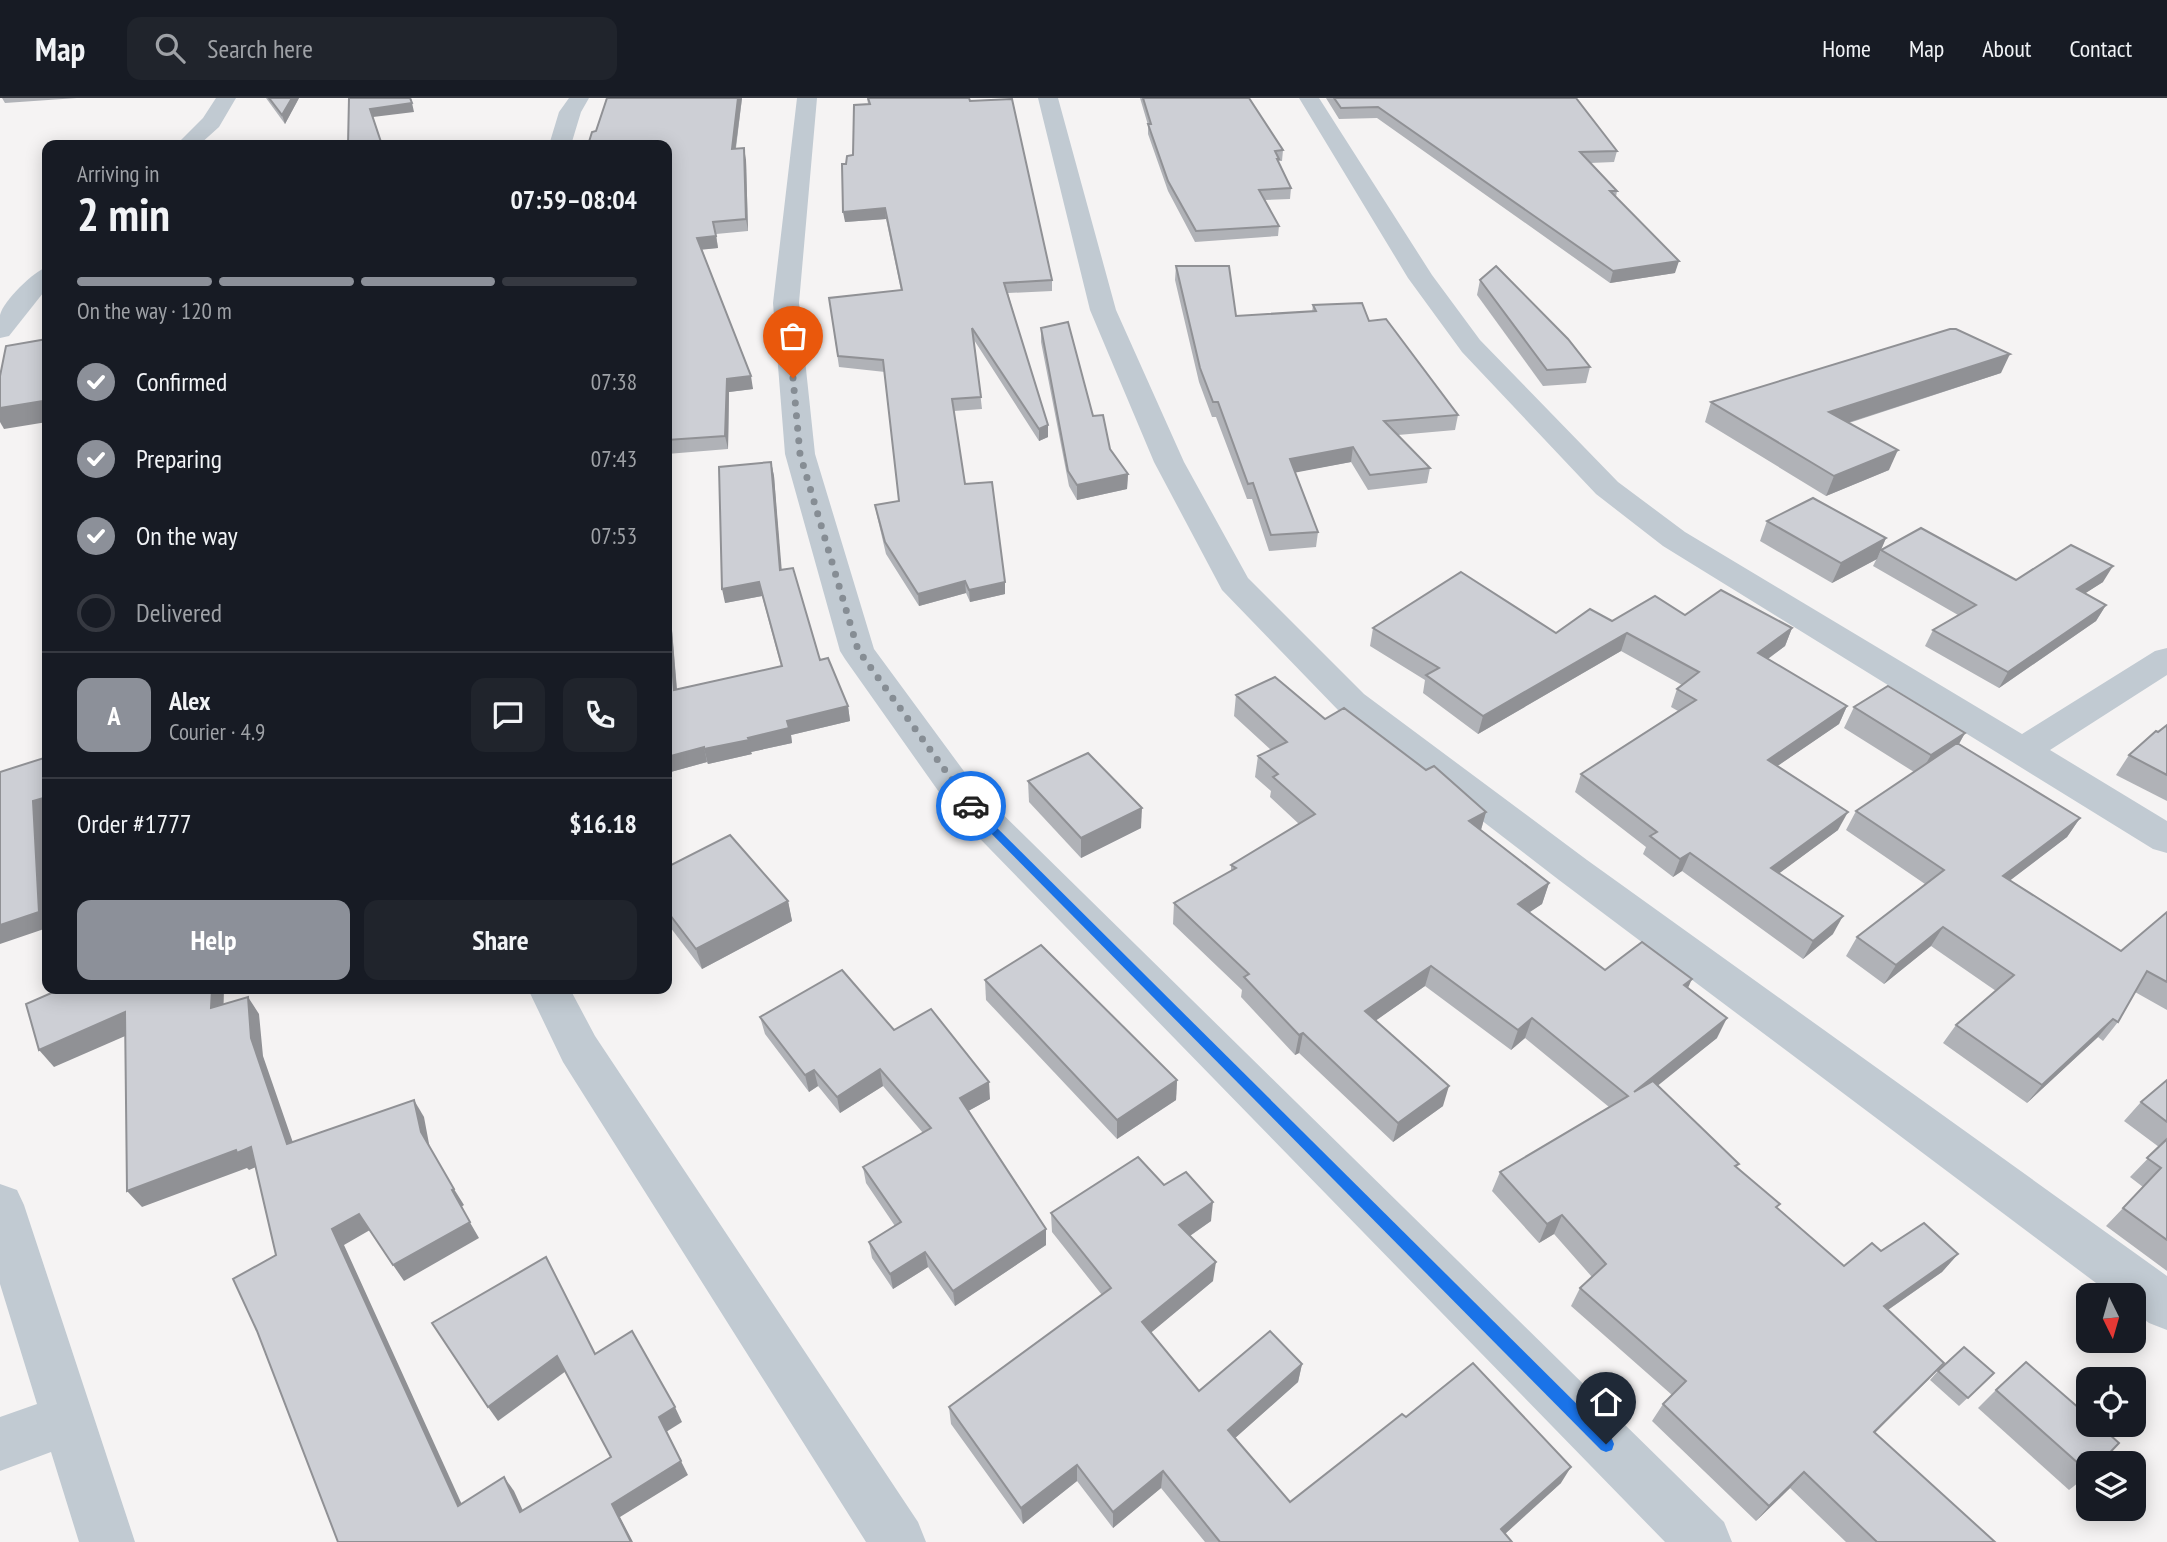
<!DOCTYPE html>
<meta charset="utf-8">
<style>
body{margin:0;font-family:"PT Sans Narrow",sans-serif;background:#20242c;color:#f1f3f6;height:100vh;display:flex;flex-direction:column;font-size:26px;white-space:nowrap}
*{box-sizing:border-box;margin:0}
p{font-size:23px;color:#9ea1a6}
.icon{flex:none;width:38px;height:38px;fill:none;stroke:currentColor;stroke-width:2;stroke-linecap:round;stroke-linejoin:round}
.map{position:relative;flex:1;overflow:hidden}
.details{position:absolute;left:42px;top:42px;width:630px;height:854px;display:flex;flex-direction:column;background:#171b24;border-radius:14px;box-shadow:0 4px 18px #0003}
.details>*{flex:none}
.needle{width:46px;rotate:175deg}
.buttons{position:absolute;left:2076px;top:1185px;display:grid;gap:14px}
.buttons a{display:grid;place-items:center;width:70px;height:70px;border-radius:14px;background:#171b24;box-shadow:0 4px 18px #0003;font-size:35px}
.pin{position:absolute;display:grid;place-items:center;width:60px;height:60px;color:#fff;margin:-72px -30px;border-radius:50% 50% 50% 0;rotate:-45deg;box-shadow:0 0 7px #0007}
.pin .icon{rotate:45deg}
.courier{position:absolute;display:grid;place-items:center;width:70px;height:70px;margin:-35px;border:5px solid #1a73e8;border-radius:50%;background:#fff;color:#222;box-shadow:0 2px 9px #0007}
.summary em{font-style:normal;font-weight:600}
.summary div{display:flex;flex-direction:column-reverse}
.summary{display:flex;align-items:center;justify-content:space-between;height:119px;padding:0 35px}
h1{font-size:46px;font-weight:600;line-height:52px}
.bar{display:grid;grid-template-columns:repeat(4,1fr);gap:10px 7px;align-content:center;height:84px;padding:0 35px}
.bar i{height:9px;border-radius:5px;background:#363941}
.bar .on{background:#8c9099}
.bar p{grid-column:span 4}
.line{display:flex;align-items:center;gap:18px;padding:0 35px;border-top:2px solid #363941}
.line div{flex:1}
.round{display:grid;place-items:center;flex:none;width:74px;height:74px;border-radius:14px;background:#20242c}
ol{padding:0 35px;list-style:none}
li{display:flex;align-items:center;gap:21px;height:77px}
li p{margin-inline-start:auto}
li .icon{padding:7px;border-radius:50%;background:#8c9099;color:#fff;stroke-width:4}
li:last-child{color:#9ea1a6}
li i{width:38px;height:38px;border:4px solid #363941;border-radius:50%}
.button{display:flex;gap:14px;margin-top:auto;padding:14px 35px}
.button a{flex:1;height:80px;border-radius:14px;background:#8c9099;color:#fff;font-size:28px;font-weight:600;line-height:80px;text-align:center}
.button a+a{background:#20242c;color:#f1f3f6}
header{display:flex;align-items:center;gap:42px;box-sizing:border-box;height:98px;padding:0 35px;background:#171b24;border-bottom:2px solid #363941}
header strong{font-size:33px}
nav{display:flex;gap:38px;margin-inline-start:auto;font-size:24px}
.search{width:490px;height:63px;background:#20242c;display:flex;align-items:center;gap:18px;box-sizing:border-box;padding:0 24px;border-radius:14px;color:#9ea1a6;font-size:26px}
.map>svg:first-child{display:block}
</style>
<header>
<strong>Map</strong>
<div class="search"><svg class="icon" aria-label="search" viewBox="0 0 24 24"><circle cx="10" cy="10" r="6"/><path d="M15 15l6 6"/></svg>Search here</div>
<nav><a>Home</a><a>Map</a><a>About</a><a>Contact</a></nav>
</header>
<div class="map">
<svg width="2167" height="1444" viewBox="0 0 2167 1444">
<rect width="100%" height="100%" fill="#f5f3f3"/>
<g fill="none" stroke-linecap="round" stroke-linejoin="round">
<g fill="#c1cad2" fill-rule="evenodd">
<polygon points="216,0 236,0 219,29 199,47 176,47 203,20"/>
<polygon points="569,0 589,0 581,14 571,47 549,47 559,14"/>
<polygon points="797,0 817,0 799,205 815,356 874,551 977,691 1724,1424 1732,1444 1665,1444 951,711 845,561 840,553 785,356 773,205"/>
<polygon points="1038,0 1058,0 1116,212 1184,364 1248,480 1364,596 1587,762 2167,1178 2167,1232 2149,1225 2133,1213 2133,1197 2112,1197 1559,782 1338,612 1222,492 1154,364 1090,212"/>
<polygon points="1299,0 1319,0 1432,177 1480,242 1618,384 1685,434 2022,636 2155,553 2167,550 2167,577 2050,652 2167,723 2167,755 2153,751 1663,448 1596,396 1462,254 1408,180"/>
<path d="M 47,169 L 47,190 L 9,238 L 0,240 C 0,233 0,224 0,217 C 3,203 34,173 47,169 Z"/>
<polygon points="528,891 570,891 595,938 918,1424 926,1444 866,1444 563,964"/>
<polygon points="0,1086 17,1092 24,1107 135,1444 79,1444 51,1354 0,1373 0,1319 37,1306 0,1186"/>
</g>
</g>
<g fill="#b0b2b7">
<polygon points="2,0 77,0 5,5"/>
<polygon points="266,0 299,0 285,26"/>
<polygon points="607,0 742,0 736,50 746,62 748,133 716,136 718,150 702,151 753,291 729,294 728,351 667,356 667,47"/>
<polygon points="867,0 969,0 1052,182 1052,193 1008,195 1048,339 1039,343 974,242 982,311 954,313 965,386 1005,496 970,504 966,495 919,508 886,456 877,418 875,407 899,403 885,274 839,269 829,200 901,192 886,121 845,124 846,66 853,57 868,6"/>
<polygon points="1140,0 1249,0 1283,52 1282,63 1279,63 1279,65 1291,90 1290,101 1264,102 1279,128 1278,138 1195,144 1168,93 1148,36 1148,27"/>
<polygon points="1326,0 1576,0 1617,53 1614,64 1590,65 1617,93 1616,99 1675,175 1610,185 1377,20 1339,21"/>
<polygon points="1176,168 1236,218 1312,214 1313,207 1369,223 1458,317 1455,332 1398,337 1430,370 1427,385 1368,392 1351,364 1295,374 1318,434 1316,449 1269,453 1252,401 1247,401 1216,319 1212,319 1199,284 1175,182"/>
<polygon points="1480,182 1590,269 1586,285 1543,288 1477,197"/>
<polygon points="1041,230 1093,318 1110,351 1128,376 1127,391 1077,402 1069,388 1041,244"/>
<polygon points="2001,275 1849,325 1889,372 1826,398 1705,324 1711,304"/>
<polygon points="771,364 774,378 781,472 820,562 848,608 850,623 791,637 792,645 751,654 752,656 708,666 707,664 667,675 667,485 669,496 677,591 781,568 762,498 725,505"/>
<polygon points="1767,423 1886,440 1877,461 1832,485 1760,443"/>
<polygon points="1881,452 2016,482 2103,484 2085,495 2106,507 2096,523 1999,590 1925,548 1933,532 1958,517 1873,468"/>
<polygon points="1685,517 1792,530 1785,548 1768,561 1847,608 1839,626 1777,668 1838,732 1779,775 1833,836 1803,861 1682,773 1673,779 1643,756 1646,749 1575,694 1581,676 1678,613 1671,609 1677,591 1682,587 1621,553 1478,636 1423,595 1425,582 1370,548 1373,530 1556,535 1612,523"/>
<polygon points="1236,597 1325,621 1426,672 1486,714 1481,732 1549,785 1542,806 1529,814 1605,872 1688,890 1717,940 1657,987 1777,1110 1844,1168 1881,1153 1958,1156 1942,1174 1888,1212 1944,1265 1875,1335 1995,1444 1846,1444 1790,1390 1756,1423 1652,1323 1663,1306 1672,1297 1571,1208 1580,1190 1592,1179 1554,1136 1539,1145 1492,1093 1500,1074 1609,1009 1525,940 1511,952 1425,888 1376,922 1443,1008 1393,1044 1299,955 1295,957 1241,899 1242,892 1173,826 1174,805 1231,773 1231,767 1299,726 1270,699 1271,693 1255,679 1258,658 1271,652 1234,618"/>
<polygon points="1854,609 1965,635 1959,646 2080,720 2067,739 2010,782 2121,853 2167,814 2167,912 2135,894 2118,924 2103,943 2098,939 2027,1005 1943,945 1956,927 1996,893 1931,848 1884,886 1846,858 1857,839 1925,786 1846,732 1856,713 1914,674 1844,630"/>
<polygon points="2167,627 2167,703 2116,677 2129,657"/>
<polygon points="1028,683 1141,730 1081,760 1029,704"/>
<polygon points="667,769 788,803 792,823 702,871 667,825"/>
<polygon points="985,882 1177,982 1176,1002 1117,1041 986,902"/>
<polygon points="760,919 894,932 990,1001 968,1013 1046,1131 1046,1147 955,1208 928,1169 893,1191 872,1160 869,1144 895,1128 866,1085 863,1069 923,1035 883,988 840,1015 818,988 809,994 765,936"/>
<polygon points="2167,982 2167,1173 2106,1128 2143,1089 2130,1079 2159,1049 2124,1023 2141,1004"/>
<polygon points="1164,1087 1211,1123 1190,1138 1213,1183 1150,1235 1199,1293 1302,1266 1298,1284 1235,1340 1290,1404 1406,1319 1561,1385 1505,1436 1512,1444 1205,1444 1161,1390 1113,1430 1077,1383 1023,1426 951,1326 949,1309 1102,1197 1052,1134 1051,1115"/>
<polygon points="1938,1273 1994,1275 1959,1308 1930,1282"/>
<polygon points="1996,1292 2088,1365 2088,1377 2069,1392 1978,1310"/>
</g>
<g fill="#909195">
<polygon points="292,0 299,0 285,26 282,17"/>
<polygon points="411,0 414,14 373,19 370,11"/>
<polygon points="738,0 742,0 734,62 732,51"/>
<polygon points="744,50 746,62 748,133 746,121"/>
<polygon points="885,110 886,121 845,124 843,114"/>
<polygon points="716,138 718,150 699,152 697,140"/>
<polygon points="1679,163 1675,175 1610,185 1613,173"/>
<polygon points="2010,256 2001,275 1822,333 1829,314"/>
<polygon points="47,277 47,324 4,331 0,324 0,310"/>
<polygon points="751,278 753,291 729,294 728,351 725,338 727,281"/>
<polygon points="1048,327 1048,339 1039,343 1039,331"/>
<polygon points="1353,349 1351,364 1288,376 1290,361"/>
<polygon points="1898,352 1889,372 1826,398 1834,378"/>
<polygon points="771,364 774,378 783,487 780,472"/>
<polygon points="1128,376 1127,391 1077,402 1077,387"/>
<polygon points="1886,440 1877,461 1832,485 1841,465"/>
<polygon points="2113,468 2103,484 2067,507 2077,491"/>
<polygon points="965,483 966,495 919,508 918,496"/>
<polygon points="759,484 762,498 725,505 722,491"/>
<polygon points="1005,484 1005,496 970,504 969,492"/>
<polygon points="667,485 669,496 678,607 674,592"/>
<polygon points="2106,507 2096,523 1999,590 2008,574"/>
<polygon points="1792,530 1785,548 1751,573 1758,555"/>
<polygon points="1627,535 1621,553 1478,636 1483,618"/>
<polygon points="848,608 850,623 791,637 792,645 751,654 752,656 708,666 704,651 748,640 787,623"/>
<polygon points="1847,608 1839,626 1760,680 1768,662"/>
<polygon points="1965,635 1953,656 1919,678 1931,657"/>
<polygon points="704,649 707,664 667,675 667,659"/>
<polygon points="47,699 47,718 44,719 47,771 47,830 0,846 0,827 33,703"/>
<polygon points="1142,710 1141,730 1081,760 1081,740"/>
<polygon points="1486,714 1480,735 1469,723"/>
<polygon points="1848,714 1838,732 1762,788 1771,770"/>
<polygon points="2080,720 2067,739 1991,797 2003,778"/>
<polygon points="1690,755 1682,773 1673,779 1680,761"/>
<polygon points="1549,785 1542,806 1512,826 1518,806"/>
<polygon points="788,803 792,823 702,871 696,851"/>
<polygon points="1843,818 1833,836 1803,861 1813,843"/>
<polygon points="1943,829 1931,848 1884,886 1896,867"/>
<polygon points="1431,868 1425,888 1361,933 1365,913"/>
<polygon points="1692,881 1683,901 1684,887"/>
<polygon points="212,891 224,891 223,928 211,910"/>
<polygon points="248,899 259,916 263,958 299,1062 287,1046 251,940"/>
<polygon points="125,914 139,932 54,969 39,952"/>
<polygon points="1532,920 1525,940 1511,952 1518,932"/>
<polygon points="1727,920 1717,940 1625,1014 1634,994"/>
<polygon points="2113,921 2098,939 2027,1005 2042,987"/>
<polygon points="1303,935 1299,955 1295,957 1299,937"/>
<polygon points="880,971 883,988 840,1015 837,999"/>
<polygon points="814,972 818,988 809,994 805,977"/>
<polygon points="1177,982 1176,1002 1117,1041 1117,1022"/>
<polygon points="989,984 990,1001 961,1017 960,1000"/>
<polygon points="1449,988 1443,1008 1393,1044 1398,1025"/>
<polygon points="414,1002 424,1019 430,1051 421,1034"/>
<polygon points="251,1049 263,1066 249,1072 247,1070 142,1109 127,1093 236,1052"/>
<polygon points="454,1091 464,1107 461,1109 479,1140 404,1183 393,1167 452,1092"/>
<polygon points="1213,1104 1211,1123 1178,1146 1179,1127"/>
<polygon points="359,1116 370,1132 344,1147 469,1422 458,1408 332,1131"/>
<polygon points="1562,1117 1554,1136 1539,1145 1547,1126"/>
<polygon points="1046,1131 1046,1147 955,1208 953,1193"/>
<polygon points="925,1154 928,1169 893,1191 890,1176"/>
<polygon points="1958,1156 1942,1174 1869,1225 1884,1208"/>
<polygon points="1216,1164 1213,1183 1141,1243 1142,1224"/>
<polygon points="557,1258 566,1273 498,1323 488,1309"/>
<polygon points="1944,1265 1928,1282 1859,1350 1874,1334"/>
<polygon points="1302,1266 1298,1284 1225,1349 1228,1332"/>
<polygon points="675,1309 682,1324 666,1334 659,1319"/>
<polygon points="681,1363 688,1377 620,1419 633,1444 631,1444 612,1406"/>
<polygon points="1077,1367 1077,1383 1023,1426 1021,1410"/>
<polygon points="1571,1369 1561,1385 1496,1444 1501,1431"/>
<polygon points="1163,1373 1161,1390 1113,1430 1113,1414"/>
<polygon points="1804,1374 1790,1390 1756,1423 1769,1408"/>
<polygon points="504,1379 514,1393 530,1428 520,1414"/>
</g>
<g fill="#cdcfd5" stroke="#909195" stroke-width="2">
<polygon points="269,0 292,0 282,17"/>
<polygon points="349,0 410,0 412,5 370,11 382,47 348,47"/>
<polygon points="607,0 738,0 732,51 744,50 746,121 713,124 716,138 697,140 751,278 727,281 725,338 667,342 667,47 588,47 592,34 596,33"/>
<polygon points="868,0 969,0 970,3 1012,1 1052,182 1004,185 1048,327 1039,331 972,230 981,299 952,301 965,386 992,384 1005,484 969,492 965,483 918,496 885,444 875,407 899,403 883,262 838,258 829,200 902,192 885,110 843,114 842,66 846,66 847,58 853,57 854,7 870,6"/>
<polygon points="1143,0 1249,0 1283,52 1275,53 1279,61 1277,61 1291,90 1259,92 1279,128 1196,133 1168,83 1148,26 1151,26"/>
<polygon points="1334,0 1576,0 1617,53 1580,54 1617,93 1610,93 1679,163 1613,173 1378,9 1341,10"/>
<polygon points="1176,168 1229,168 1236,218 1316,213 1313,207 1362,205 1369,223 1386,221 1458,317 1384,323 1430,370 1370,377 1353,349 1290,361 1318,434 1271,437 1253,385 1248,386 1218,304 1213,304 1200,270"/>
<polygon points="1496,168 1568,241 1590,269 1547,272 1480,182"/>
<polygon points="1068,224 1093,318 1103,317 1110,351 1128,376 1077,387 1068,373 1041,230"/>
<polygon points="1950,231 1956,231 2010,256 1829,314 1898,352 1834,378 1711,304"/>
<polygon points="47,241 47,277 43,303 0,310 0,278 6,248"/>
<polygon points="771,364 780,472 793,470 820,562 828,560 848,608 787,623 789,630 748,640 749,642 704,651 704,649 667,659 667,493 674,592 782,568 759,484 722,491 719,369"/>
<polygon points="1813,400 1886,440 1841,465 1767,423"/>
<polygon points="1921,430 2016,482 2071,447 2113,468 2077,491 2106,507 2008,574 1933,532 1976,507 1881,452"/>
<polygon points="1461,474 1556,535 1590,511 1612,523 1655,498 1685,517 1721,492 1792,530 1758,555 1847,608 1768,662 1848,714 1771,770 1843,818 1813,843 1690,755 1680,761 1650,738 1657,734 1581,676 1696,602 1677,591 1699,574 1627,535 1483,618 1426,577 1439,570 1373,530"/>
<polygon points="1275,579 1325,621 1344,610 1426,672 1434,668 1486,714 1469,723 1549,785 1518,806 1605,872 1642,844 1692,881 1684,887 1727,920 1634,994 1653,983 1739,1066 1735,1068 1780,1106 1776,1109 1844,1168 1872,1145 1881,1153 1924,1125 1958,1156 1884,1208 1944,1265 1874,1334 1995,1444 1877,1444 1804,1374 1769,1408 1663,1306 1686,1283 1580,1190 1606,1166 1562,1117 1547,1126 1500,1074 1628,998 1532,920 1518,932 1431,868 1365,913 1449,988 1398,1025 1303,935 1299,937 1244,879 1249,876 1174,805 1236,770 1231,767 1315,716 1273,679 1278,676 1258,658 1287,644 1236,597"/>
<polygon points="1888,588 1965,635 1931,657 1854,609"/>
<polygon points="2167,627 2167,677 2129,657 2156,633 2158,634"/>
<polygon points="1957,645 2080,720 2003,778 2121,853 2167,814 2167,884 2147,873 2118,924 2113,921 2042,987 1956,927 2014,877 1943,829 1896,867 1857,839 1944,772 1856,713"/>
<polygon points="1088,655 1142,710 1081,740 1028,683"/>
<polygon points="47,659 47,699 33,703 39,814 0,827 0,674"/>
<polygon points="730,737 788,803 696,851 667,813 667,769"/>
<polygon points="1041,847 1177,982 1117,1022 985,882"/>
<polygon points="842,872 894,932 931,911 989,984 960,1000 1046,1131 953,1193 925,1154 890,1176 869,1144 901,1124 863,1069 931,1030 880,971 837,999 814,972 805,977 760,919"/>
<polygon points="57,891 212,891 211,910 248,899 251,940 287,1046 414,1002 421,1034 454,1091 452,1092 470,1124 393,1167 359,1116 332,1131 458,1408 504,1379 520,1414 611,1359 557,1258 488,1309 432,1225 546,1159 595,1256 632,1233 675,1309 659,1319 681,1363 612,1406 631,1444 338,1444 257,1233 233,1181 276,1157 251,1049 237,1055 236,1052 127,1093 125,914 39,952 26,906 56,893"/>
<polygon points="2167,982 2167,1024 2141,1004"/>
<polygon points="2167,1041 2167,1142 2123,1110 2161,1070 2147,1060"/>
<polygon points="1138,1059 1164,1087 1186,1074 1213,1104 1179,1127 1216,1164 1142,1224 1199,1293 1270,1233 1302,1266 1228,1332 1290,1404 1402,1316 1406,1319 1473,1265 1571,1369 1501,1431 1512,1444 1220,1444 1163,1373 1113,1414 1077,1367 1021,1410 949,1309 1111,1190 1051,1115"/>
<polygon points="1964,1249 1994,1275 1968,1300 1938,1273"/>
<polygon points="2026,1264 2088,1318 2088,1326 2098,1326 2119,1345 2100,1365 2088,1365 2088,1374 1996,1292"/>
</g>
<polygon fill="#1a73e8" points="971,704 1612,1341 1614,1346 1612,1352 1606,1354 1601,1352 967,711 967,705"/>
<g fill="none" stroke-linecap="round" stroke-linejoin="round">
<polyline stroke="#868d94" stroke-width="7" stroke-dasharray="0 12.6" points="793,280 800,356 858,552 971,708"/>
</g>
</svg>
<div class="buttons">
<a><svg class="needle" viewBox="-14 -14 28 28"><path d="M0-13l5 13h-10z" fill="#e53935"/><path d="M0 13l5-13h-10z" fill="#9ea1a6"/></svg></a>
<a><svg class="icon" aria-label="locate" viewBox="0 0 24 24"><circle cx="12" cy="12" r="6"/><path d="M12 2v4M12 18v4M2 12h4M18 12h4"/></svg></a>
<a><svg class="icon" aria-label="layers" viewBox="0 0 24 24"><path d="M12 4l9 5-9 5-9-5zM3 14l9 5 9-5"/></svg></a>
</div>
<div class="pin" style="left:793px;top:280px;background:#ea580c"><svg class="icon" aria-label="bag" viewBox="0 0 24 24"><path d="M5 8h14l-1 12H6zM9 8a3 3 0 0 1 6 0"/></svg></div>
<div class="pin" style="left:1606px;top:1346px;background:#1f2937"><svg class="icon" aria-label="home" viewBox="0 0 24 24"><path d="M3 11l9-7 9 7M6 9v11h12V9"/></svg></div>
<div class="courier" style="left:971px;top:708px"><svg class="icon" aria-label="car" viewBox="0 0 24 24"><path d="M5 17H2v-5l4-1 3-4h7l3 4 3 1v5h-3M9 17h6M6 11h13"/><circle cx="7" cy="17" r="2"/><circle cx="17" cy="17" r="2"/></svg></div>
<section class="details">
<div class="summary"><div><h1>2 min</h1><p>Arriving in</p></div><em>07:59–08:04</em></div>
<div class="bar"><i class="on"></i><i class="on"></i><i class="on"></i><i></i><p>On the way · 120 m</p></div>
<ol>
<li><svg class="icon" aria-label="check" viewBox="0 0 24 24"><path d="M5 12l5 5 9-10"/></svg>Confirmed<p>07:38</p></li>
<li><svg class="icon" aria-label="check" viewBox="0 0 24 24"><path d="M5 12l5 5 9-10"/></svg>Preparing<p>07:43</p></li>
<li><svg class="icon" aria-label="check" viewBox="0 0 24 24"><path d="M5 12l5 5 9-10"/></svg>On the way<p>07:53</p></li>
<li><i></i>Delivered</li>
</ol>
<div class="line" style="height:126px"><b class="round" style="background:#8c9099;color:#fff">A</b><div><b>Alex</b><p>Courier · 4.9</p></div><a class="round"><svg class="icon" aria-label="chat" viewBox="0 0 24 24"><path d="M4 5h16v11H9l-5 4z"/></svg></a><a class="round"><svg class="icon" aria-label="phone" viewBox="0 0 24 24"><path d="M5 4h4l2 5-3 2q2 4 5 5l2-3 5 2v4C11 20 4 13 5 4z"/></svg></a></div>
<div class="line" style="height:91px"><div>Order #1777</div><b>$16.18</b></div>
<div class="button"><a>Help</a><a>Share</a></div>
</section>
</div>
